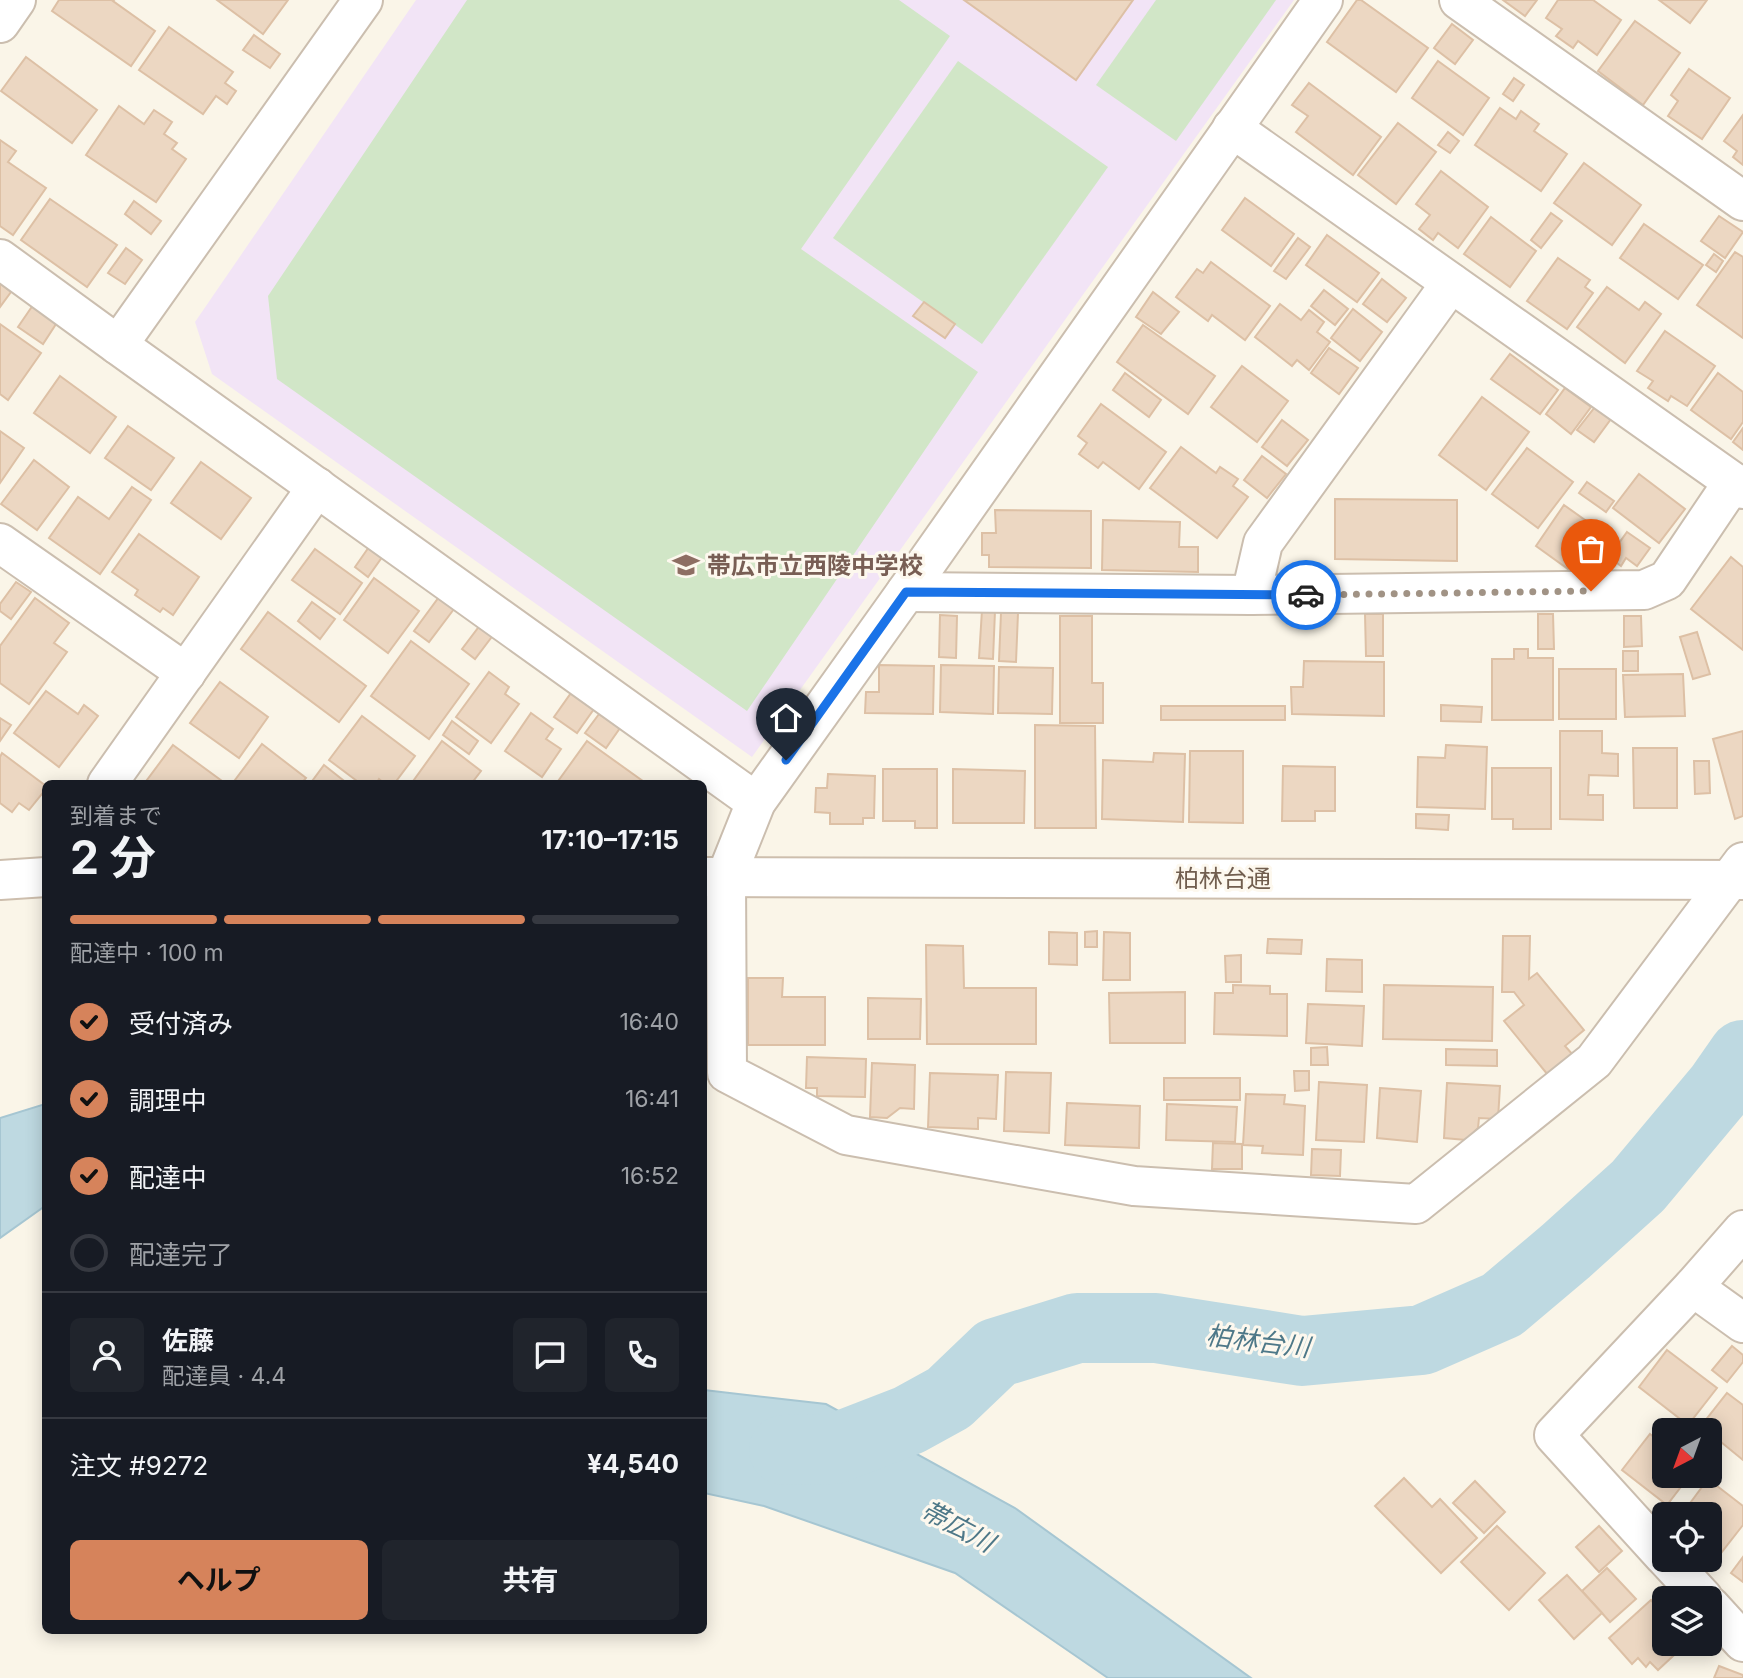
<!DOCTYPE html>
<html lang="ja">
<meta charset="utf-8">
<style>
body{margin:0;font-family:Inter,"Noto Sans JP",sans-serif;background:#20242c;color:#f1f3f6;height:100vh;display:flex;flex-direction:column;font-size:26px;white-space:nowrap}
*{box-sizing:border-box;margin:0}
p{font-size:23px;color:#9ea1a6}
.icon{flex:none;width:38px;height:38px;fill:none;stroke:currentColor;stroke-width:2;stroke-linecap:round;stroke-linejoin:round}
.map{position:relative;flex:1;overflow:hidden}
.details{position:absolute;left:42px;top:780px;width:665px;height:854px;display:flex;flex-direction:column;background:#171b24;border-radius:10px;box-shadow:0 4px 18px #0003}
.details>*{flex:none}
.needle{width:46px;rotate:221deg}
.tools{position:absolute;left:1652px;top:1418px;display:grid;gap:14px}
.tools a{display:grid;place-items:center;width:70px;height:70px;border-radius:10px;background:#171b24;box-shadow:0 4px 18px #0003;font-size:35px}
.pin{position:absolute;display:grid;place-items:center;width:60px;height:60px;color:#fff;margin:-72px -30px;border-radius:50% 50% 50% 0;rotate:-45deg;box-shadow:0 0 7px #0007}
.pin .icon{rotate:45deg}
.courier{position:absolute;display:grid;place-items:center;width:70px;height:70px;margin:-35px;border:5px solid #1a73e8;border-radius:50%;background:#fff;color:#222;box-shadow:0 2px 9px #0007}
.head em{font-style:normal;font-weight:700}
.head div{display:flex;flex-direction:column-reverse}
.head{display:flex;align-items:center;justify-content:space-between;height:119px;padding:0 28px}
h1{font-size:46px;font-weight:700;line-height:52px}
.bar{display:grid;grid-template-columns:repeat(4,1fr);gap:10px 7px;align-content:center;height:84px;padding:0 28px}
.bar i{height:9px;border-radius:5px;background:#363941}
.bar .selected{background:#d6835b}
.bar p{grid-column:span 4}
.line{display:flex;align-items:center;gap:18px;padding:0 28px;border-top:2px solid #363941}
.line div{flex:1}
.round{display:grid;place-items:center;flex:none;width:74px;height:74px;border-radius:10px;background:#20242c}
ol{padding:0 28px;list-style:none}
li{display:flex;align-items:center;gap:21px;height:77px}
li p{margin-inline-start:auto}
li .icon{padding:7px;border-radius:50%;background:#d6835b;color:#111;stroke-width:4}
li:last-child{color:#9ea1a6}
li i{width:38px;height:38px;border:4px solid #363941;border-radius:50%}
.button{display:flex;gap:14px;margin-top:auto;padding:14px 28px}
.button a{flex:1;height:80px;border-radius:10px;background:#d6835b;color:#111;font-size:28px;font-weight:700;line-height:80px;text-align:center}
.button a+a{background:#20242c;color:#f1f3f6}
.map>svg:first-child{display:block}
</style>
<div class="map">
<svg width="1743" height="1678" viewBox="0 0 1743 1678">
<rect width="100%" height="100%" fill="#faf5e8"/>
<polygon fill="#f2e4f6" points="416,0 1294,0 752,757 212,374 195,322"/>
<g fill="#d1e6c7">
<polygon points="467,0 899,0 950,36 801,249 978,372 747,711 277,379 268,296"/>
<polygon points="1156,0 1276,0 1176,141 1096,85"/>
<polygon points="958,61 1108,167 982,344 833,238"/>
</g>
<g fill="#bed9e1" stroke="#a6c6d2" stroke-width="2">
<polygon points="45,1104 45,1206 0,1238 0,1118"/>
<polygon points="704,1390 826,1404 1015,1508 1251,1678 1108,1678 955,1573 764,1506 704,1493"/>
</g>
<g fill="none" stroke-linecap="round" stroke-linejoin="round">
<polyline stroke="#bed9e1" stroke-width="70" points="784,1450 834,1449 909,1420 949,1398 996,1353 1077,1328 1156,1328 1302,1351 1422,1340 1502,1305 1566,1251 1638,1186 1720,1088 1743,1055"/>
</g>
<g fill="#ecd7c2" stroke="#ddc0a5" stroke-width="2">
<polygon points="59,0 114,0 113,1 155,31 131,66 52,11"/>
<polygon points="217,0 288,0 263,34"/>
<polygon points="964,0 1133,0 1076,80"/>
<polygon points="1357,0 1361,0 1428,48 1396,92 1327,42"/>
<polygon points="1503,0 1537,0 1525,16"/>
<polygon points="1558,0 1593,0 1621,20 1597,55 1578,41 1573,48 1556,36 1562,29 1546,18"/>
<polygon points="1659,0 1707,0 1690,23"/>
<polygon points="1635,21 1680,53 1643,105 1598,71"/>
<polygon points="1452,24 1473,40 1455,64 1434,48"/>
<polygon points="169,27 233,72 225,83 236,91 227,104 216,96 203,114 139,70"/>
<polygon points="254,35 280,54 270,68 243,50"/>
<polygon points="26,57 97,110 72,143 1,91"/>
<polygon points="1438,61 1489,98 1463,135 1412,98"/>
<polygon points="1689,69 1730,98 1702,139 1668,116 1678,101 1671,95"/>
<polygon points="1514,78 1524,85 1513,101 1503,94"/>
<polygon points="1309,83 1381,137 1353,175 1296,132 1308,116 1292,105"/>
<polygon points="119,106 144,124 154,110 172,122 164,134 177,143 172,149 186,159 156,202 86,155"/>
<polygon points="1500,108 1516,119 1521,111 1539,124 1534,131 1567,154 1541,191 1475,145"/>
<polygon points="1743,115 1743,165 1733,157 1737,151 1724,141"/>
<polygon points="1398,123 1436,152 1396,204 1358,175"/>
<polygon points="1448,132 1459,141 1450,153 1438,145"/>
<polygon points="0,140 16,151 8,162 46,188 13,235 0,226"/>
<polygon points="1584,163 1641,205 1612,245 1554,203"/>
<polygon points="1441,171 1488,207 1458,248 1438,233 1433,240 1419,229 1430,215 1416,204"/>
<polygon points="1245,198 1294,234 1271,266 1222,230"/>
<polygon points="50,199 117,245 87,287 21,240"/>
<polygon points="134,201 161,221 151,234 125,214"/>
<polygon points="1551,213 1562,221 1541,248 1531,240"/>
<polygon points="1719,216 1743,232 1725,258 1701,241"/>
<polygon points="1491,217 1536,251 1510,287 1464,254"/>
<polygon points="1644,224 1703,265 1678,299 1620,258"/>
<polygon points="1327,235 1379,273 1357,302 1306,265"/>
<polygon points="1298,238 1310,247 1286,279 1274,271"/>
<polygon points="126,248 142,260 125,284 108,273"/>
<polygon points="1735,252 1743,257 1743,338 1697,305"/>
<polygon points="1714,254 1723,261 1716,272 1706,265"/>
<polygon points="1558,258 1590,280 1585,287 1593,293 1567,329 1527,301"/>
<polygon points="1211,262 1270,306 1245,340 1212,315 1208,321 1176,297 1197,269 1203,273"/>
<polygon points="1382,279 1406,298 1387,322 1363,304"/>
<polygon points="1,284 11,292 0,307 0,286"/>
<polygon points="1607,287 1639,310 1645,302 1661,314 1625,363 1577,327"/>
<polygon points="1324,290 1348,309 1335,325 1311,306"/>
<polygon points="1153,292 1179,312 1161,334 1136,317"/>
<polygon points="924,302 955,324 945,338 913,316"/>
<polygon points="1280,304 1301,320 1309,310 1324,322 1317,332 1330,342 1309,370 1297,360 1292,366 1255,337"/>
<polygon points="33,305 58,321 43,344 18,327"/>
<polygon points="1353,309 1382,332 1360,361 1331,338"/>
<polygon points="0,324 41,353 8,400 0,394"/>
<polygon points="1143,325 1215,376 1188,414 1117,362"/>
<polygon points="1665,331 1715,366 1687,406 1671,396 1668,401 1648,388 1653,381 1637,371"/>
<polygon points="1329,348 1358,368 1339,394 1311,373"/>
<polygon points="1510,354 1558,390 1540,414 1491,379"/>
<polygon points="1242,366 1288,401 1257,442 1211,407"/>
<polygon points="1125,373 1161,400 1149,417 1113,390"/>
<polygon points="1718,373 1743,392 1743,422 1731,439 1691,410"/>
<polygon points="60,376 116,417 90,453 34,413"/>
<polygon points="1565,388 1591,407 1571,434 1546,414"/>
<polygon points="1482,397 1529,432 1486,490 1439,455"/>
<polygon points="1101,404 1166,452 1139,489 1103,462 1098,468 1079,454 1087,443 1078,436"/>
<polygon points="1595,407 1611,419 1594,442 1577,430"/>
<polygon points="1282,420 1308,440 1287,466 1262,447"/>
<polygon points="128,426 174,458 151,490 105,458"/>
<polygon points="1743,428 1743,450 1733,442"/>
<polygon points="0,431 24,448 0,483"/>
<polygon points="1181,447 1216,473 1220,467 1238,479 1233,486 1248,497 1217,538 1150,488"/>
<polygon points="1527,448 1573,482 1538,528 1492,494"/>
<polygon points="1262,456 1286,474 1267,498 1244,480"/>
<polygon points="34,460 69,487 37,530 1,504"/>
<polygon points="201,462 251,498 221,539 171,503"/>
<polygon points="1639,474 1685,509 1659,543 1613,508"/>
<polygon points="1587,482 1614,501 1606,512 1579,493"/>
<polygon points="132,487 151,500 100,574 49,538 78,497 109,519"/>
<polygon points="1335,499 1457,500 1457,561 1335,559"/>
<polygon points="1564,505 1613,540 1595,565 1579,554 1568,569 1536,546"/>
<polygon points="995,510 1091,511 1091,568 989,567 989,555 982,555 982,533 996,533"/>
<polygon points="1103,520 1180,522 1179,547 1198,547 1198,572 1102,570"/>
<polygon points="1627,532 1650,548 1637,566 1626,558 1621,566 1609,557"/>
<polygon points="139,534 199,577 173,615 163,608 160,612 135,595 138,590 112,572"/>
<polygon points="371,544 385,553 368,577 355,567"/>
<polygon points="315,549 362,583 340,614 292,580"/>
<polygon points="1731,557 1743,567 1743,650 1691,609"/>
<polygon points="374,578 419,611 388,653 344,620"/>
<polygon points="16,582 31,592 11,619 0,611 0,604"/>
<polygon points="439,597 454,609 429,642 414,631"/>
<polygon points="35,598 69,623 54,643 67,652 29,704 0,683 0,646"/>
<polygon points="312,602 335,619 320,639 298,621"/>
<polygon points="982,610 995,611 993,659 979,658"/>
<polygon points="268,612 366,686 339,722 241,649"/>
<polygon points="1001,613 1018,613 1016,662 999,661"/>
<polygon points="1365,614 1383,614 1383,656 1366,656"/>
<polygon points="1538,614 1553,614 1554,649 1538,649"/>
<polygon points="940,615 957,616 956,658 939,657"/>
<polygon points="1060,616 1092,616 1092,683 1103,683 1103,723 1060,723"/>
<polygon points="1624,616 1641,616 1642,646 1624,647"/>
<polygon points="481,624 494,634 475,659 462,649"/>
<polygon points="1697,632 1710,674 1693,679 1680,637"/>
<polygon points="411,641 469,684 429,739 371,696"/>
<polygon points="1514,649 1528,649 1528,658 1553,658 1553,720 1492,720 1492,659 1514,659"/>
<rect x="1623" y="651" width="15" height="20"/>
<polygon points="1304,661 1384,662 1384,716 1292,714 1291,687 1303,687"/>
<polygon points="879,665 934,666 933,714 865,713 866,692 879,692"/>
<polygon points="941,665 994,666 993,714 940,712"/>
<polygon points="999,667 1053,668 1052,714 998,713"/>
<rect x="1559" y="669" width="57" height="50"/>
<polygon points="489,672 509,687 505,694 519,704 491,743 456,717"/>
<polygon points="1683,674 1685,716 1625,717 1623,675"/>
<polygon points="220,682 268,717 239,758 190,723"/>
<polygon points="46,691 78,714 84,705 98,716 59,767 14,733"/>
<polygon points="571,693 594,709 577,733 554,717"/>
<polygon points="1441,705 1482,707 1481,722 1441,721"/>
<rect x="1161" y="706" width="124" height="14"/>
<polygon points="531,713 553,729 546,739 561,749 542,777 505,751"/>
<polygon points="599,714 620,728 606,748 585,733"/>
<polygon points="362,716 415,756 394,784 385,784 379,779 376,784 361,784 329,760"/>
<polygon points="0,718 11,725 0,741"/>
<polygon points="452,721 478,741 469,754 443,735"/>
<polygon points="1035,725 1095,726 1096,828 1035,828"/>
<polygon points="1560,731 1602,731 1602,753 1618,754 1618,776 1589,775 1588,795 1603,795 1603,820 1560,819"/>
<polygon points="1743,731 1743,816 1735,819 1713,739"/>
<polygon points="442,741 481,771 471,784 411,784"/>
<polygon points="587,741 647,784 556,784"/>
<polygon points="262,744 306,778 301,784 232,784"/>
<polygon points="173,745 222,781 220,784 144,784"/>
<polygon points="1446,745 1487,747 1485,809 1417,807 1418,757 1445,758"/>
<polygon points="1633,748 1677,748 1677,808 1634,808"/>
<polygon points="1190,751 1243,751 1243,823 1189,822"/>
<polygon points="2,753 46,786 46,789 29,810 19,803 12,812 0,803 0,757"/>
<polygon points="1154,753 1185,754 1183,822 1102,819 1103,760 1153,762"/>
<polygon points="1694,761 1709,761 1710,793 1695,794"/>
<polygon points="324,765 348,784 310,784"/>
<polygon points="1283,766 1335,767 1335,811 1315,811 1315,821 1282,821"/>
<polygon points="1492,768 1551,768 1551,829 1513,829 1513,819 1492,819"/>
<polygon points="883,769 937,769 937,828 915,828 915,821 883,821"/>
<polygon points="953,769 1025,771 1024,823 953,823"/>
<polygon points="828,774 875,776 874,818 863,818 863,824 830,824 830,813 815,812 816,788 827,788"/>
<polygon points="1416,814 1449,815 1448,830 1416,828"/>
<polygon points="1097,931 1097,947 1085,947 1085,932"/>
<polygon points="1049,932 1077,933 1077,965 1049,964"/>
<polygon points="1104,932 1130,933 1130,980 1103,980"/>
<polygon points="1503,936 1530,936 1529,979 1537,973 1584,1030 1565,1046 1573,1055 1548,1075 1504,1021 1524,1005 1514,992 1502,992"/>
<polygon points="1268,939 1302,940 1301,954 1267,953"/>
<polygon points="926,945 963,946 964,988 1036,988 1036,1044 927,1044"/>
<polygon points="1241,955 1241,982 1226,982 1225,956"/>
<polygon points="1327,959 1362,960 1362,992 1326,991"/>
<polygon points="748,978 783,978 782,997 825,997 825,1045 748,1045"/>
<polygon points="1233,985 1270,986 1270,994 1287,994 1287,1036 1214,1034 1215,993 1233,993"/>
<polygon points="1384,985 1493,987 1492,1041 1383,1039"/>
<polygon points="1185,992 1185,1043 1110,1043 1109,993"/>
<polygon points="868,998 921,999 920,1039 868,1039"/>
<polygon points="1308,1004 1364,1006 1362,1046 1306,1043"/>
<polygon points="1327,1047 1328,1065 1311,1065 1311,1048"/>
<polygon points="1446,1049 1497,1050 1497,1066 1446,1065"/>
<polygon points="807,1057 866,1059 865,1097 817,1096 817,1088 806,1088"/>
<polygon points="872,1063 915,1065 914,1109 900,1108 887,1118 870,1117"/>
<polygon points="1294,1071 1309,1071 1309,1090 1295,1091"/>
<polygon points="1006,1072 1051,1073 1049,1133 1004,1131"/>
<polygon points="930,1073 998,1075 996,1119 978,1118 978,1129 928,1127"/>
<rect x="1164" y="1078" width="76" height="22"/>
<polygon points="1319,1082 1367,1085 1364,1142 1316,1140"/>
<polygon points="1447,1083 1500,1086 1498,1119 1479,1118 1478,1128 1466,1140 1444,1138"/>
<polygon points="1380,1088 1421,1091 1417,1142 1377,1138"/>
<polygon points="1246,1094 1285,1095 1284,1104 1305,1106 1303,1155 1262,1153 1263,1146 1243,1145"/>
<polygon points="1067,1103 1140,1106 1139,1148 1065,1145"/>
<polygon points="1167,1104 1237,1107 1235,1142 1166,1140"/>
<polygon points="1213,1143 1242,1144 1242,1169 1212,1169"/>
<polygon points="1312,1149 1341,1150 1340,1176 1311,1175"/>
<polygon points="1732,1346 1743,1355 1743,1362 1727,1382 1712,1370"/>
<polygon points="1667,1350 1717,1388 1688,1425 1639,1387"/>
<polygon points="1727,1393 1743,1405 1743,1460 1710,1433 1710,1430 1705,1430 1701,1426"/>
<polygon points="1650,1434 1664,1445 1664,1475 1690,1475 1667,1505 1622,1470"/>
<polygon points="1404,1478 1432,1507 1440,1499 1477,1538 1441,1573 1375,1506"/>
<polygon points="1708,1479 1743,1506 1743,1525 1721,1553 1710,1545 1710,1514 1682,1514"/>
<polygon points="1475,1481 1505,1512 1484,1533 1453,1503"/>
<polygon points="1497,1526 1545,1573 1509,1610 1461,1562"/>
<polygon points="1599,1526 1622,1551 1599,1572 1576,1547"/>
<polygon points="1743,1557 1743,1582 1731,1573"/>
<polygon points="1607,1568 1636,1599 1610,1622 1582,1591"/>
<polygon points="1567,1575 1602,1613 1574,1639 1539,1600"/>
<polygon points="1651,1600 1664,1615 1664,1643 1687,1643 1658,1670 1650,1662 1646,1667 1638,1658 1632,1664 1609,1638"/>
<polygon points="1719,1666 1743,1675 1743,1678 1714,1678"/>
</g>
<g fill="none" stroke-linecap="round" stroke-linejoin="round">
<defs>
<g id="street">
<polyline points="1323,0 906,592 756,802 726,877 727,1073 846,1135 1134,1186 1416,1204 1594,1061 1743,862"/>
<polyline points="1459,0 1743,201"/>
<polyline points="0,23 16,0"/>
<polyline points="1232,128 1743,489"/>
<polyline points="0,259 118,345 756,802"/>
<polyline points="118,345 363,0"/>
<polyline points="0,543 186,673"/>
<polyline points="906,592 1251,595 1644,590 1667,580 1733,482"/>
<polyline points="1251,595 1263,543 1451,283"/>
<polyline points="107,784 317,487"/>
<polyline points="1693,1287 1743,1323"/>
<polyline points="1664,1556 1554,1435 1693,1287 1743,1230"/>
<polyline points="1667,1559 1703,1598"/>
<polyline points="1710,1606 1743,1642"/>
</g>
<g id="secondary">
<polyline points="704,877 1743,880"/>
<polyline points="0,880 46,877"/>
</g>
</defs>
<use href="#street" stroke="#cbbeaf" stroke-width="42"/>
<use href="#secondary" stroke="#cdbead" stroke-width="42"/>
<use href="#street" stroke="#fff" stroke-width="38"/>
<use href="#secondary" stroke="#fff" stroke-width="38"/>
</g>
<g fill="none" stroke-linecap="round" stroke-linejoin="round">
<polyline stroke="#a19385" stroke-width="7" stroke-dasharray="0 12.6" points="1306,595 1591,591"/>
<polyline stroke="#1a73e8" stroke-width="9" points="786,760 906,592 1306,595"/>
</g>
<defs>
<symbol id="school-bare" viewBox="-9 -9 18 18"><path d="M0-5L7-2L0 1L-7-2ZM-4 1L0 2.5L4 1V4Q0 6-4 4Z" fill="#8d6e63" stroke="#fdf8ee" stroke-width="2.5" paint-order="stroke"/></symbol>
</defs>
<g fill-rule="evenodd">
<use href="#school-bare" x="667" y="546" width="38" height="38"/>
</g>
<g text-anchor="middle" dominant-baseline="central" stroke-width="6" stroke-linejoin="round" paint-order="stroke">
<g font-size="24" font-weight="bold" fill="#785e54" stroke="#fdf8ee" text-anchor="start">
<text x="707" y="565">帯広市立西陵中学校</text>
</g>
<g font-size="24" fill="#715e4f" stroke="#fdf8ee">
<text x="1223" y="878">柏林台通</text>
</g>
<g font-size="26" font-style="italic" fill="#4e7888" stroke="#fdf8ee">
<text transform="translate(1258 1341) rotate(7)">柏林台川</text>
<text transform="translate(958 1526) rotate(28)">帯広川</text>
</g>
</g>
</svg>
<div class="tools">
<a><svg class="needle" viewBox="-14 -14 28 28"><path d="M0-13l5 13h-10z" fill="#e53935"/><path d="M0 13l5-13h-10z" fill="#9ea1a6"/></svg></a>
<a><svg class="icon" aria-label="locate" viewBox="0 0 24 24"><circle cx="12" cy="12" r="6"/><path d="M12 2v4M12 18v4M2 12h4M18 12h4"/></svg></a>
<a><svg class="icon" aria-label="layers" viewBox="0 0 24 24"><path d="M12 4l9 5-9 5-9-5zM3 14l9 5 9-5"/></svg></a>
</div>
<div class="pin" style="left:1591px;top:591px;background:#ea580c"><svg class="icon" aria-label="bag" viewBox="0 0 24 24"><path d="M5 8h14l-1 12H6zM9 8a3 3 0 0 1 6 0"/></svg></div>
<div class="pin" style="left:786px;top:760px;background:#1f2937"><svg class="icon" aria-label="home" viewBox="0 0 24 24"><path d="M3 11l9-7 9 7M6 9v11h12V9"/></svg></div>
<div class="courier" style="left:1306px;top:595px"><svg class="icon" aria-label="car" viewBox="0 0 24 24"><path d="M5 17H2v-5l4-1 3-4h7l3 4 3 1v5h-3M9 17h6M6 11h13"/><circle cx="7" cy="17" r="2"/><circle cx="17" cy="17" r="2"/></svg></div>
<section class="details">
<div class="head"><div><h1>2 分</h1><p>到着まで</p></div><em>17:10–17:15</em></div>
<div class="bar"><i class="selected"></i><i class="selected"></i><i class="selected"></i><i></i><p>配達中 · 100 m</p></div>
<ol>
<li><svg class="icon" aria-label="check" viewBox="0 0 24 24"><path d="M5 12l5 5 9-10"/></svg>受付済み<p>16:40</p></li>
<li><svg class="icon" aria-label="check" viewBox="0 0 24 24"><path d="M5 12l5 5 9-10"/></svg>調理中<p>16:41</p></li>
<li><svg class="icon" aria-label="check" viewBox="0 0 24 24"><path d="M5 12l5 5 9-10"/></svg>配達中<p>16:52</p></li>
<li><i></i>配達完了</li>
</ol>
<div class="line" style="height:126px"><a class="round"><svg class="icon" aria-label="person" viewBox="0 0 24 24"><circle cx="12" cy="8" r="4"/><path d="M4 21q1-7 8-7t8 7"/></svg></a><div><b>佐藤</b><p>配達員 · 4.4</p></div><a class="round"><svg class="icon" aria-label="chat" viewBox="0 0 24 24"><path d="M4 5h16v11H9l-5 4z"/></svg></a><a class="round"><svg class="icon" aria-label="phone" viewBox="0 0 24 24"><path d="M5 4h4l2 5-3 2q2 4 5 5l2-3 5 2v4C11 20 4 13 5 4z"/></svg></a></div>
<div class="line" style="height:91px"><div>注文 #9272</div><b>¥4,540</b></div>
<div class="button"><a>ヘルプ</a><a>共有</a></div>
</section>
</div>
